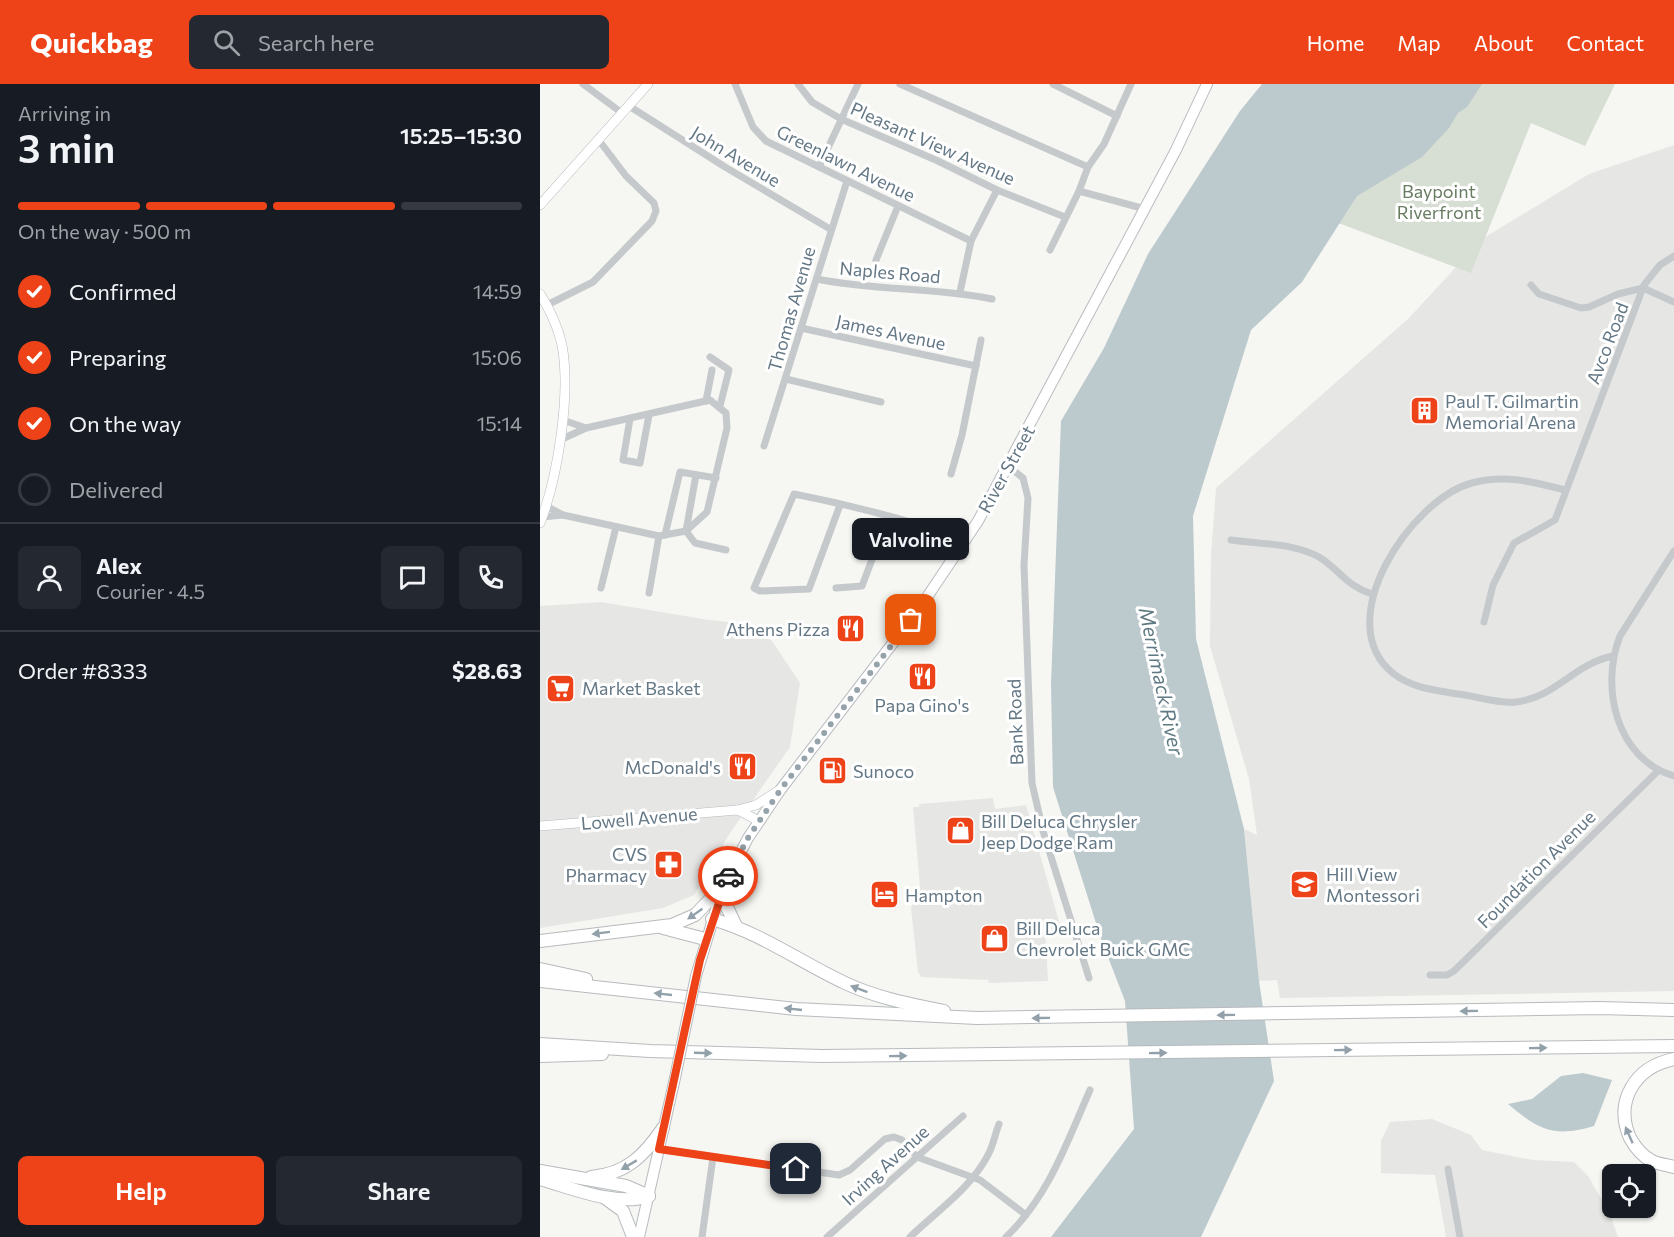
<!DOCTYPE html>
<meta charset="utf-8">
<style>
body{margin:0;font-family:Commissioner,sans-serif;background:#242831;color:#f1f3f6;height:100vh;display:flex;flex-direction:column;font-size:22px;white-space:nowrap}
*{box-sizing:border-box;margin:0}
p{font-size:20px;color:#9ea1a6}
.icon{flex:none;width:33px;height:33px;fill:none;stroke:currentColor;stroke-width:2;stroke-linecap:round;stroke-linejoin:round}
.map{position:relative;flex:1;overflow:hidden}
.details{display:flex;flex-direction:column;background:#171b24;width:540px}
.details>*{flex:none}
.controls{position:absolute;left:1062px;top:1080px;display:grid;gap:12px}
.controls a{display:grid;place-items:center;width:54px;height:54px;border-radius:9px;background:#171b24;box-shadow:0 2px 4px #0004;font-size:30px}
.pin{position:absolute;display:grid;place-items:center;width:51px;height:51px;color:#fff;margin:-26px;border-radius:12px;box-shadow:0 3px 9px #0006}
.courier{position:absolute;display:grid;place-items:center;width:60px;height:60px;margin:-30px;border:4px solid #ee4319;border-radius:50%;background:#fff;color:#222;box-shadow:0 2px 8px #0007}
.bubble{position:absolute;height:42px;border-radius:9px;background:#171b24;box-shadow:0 2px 4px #0004;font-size:20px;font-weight:600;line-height:42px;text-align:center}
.headline em{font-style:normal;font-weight:600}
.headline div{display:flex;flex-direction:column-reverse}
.headline{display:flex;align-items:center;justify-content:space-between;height:102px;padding:0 18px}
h1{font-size:39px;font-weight:600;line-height:45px}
.bar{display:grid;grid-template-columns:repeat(4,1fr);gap:9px 6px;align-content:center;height:72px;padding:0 18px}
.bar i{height:8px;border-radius:4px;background:#363941}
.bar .selected{background:#ee4319}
.bar p{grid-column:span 4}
.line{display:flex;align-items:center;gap:15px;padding:0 18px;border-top:2px solid #363941}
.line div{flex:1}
.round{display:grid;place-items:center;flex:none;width:63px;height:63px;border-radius:9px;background:#242831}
ol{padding:0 18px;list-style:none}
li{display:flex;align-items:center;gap:18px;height:66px}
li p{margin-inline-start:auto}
li .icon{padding:6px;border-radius:50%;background:#ee4319;color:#fff;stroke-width:4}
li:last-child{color:#9ea1a6}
li i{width:33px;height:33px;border:3px solid #363941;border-radius:50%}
.cta{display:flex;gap:12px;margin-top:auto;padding:12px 18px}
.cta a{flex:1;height:69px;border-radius:9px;background:#ee4319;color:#fff;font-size:24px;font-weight:600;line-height:69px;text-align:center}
.cta a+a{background:#242831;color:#f1f3f6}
header{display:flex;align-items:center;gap:36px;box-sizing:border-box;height:84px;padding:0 30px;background:#ee4319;color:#fff}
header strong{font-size:28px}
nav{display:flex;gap:33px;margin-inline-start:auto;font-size:21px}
.search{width:420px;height:54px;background:#242831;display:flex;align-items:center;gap:15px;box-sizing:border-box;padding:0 21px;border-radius:9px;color:#9ea1a6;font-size:22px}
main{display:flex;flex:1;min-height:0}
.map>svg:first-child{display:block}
</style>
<header>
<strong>Quickbag</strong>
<div class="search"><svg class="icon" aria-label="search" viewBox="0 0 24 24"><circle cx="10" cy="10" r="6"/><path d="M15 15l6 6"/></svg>Search here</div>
<nav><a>Home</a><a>Map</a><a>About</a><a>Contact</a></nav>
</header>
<main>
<section class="details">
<div class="headline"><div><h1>3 min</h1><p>Arriving in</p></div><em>15:25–15:30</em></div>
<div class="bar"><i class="selected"></i><i class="selected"></i><i class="selected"></i><i></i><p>On the way · 500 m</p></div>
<ol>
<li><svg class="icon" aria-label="check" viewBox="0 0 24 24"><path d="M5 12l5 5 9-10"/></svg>Confirmed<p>14:59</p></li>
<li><svg class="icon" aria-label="check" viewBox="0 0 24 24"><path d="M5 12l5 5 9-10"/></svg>Preparing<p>15:06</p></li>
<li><svg class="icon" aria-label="check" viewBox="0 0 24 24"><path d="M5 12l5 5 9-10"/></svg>On the way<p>15:14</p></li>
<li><i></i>Delivered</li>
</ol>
<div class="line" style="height:108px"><a class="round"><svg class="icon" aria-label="person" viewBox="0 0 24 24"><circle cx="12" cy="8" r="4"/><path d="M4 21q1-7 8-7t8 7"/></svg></a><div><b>Alex</b><p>Courier · 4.5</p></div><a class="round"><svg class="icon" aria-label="chat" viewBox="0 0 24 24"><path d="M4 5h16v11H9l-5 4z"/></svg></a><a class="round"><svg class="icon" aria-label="phone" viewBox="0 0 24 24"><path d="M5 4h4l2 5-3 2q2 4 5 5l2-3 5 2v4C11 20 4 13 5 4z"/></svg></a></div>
<div class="line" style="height:78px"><div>Order #8333</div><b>$28.63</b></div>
<div class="cta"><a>Help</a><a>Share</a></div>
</section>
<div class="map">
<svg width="1134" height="1153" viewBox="0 0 1134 1153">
<rect width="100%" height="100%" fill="#f6f6f2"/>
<g fill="#e6e7e5">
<polygon points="1134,61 1134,907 740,914 737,896 719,897 704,745 717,751 709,695 670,562 671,471 676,404 869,234 942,155 1049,90"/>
<polygon points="61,518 169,536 208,540 232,557 260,599 250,663 188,752 154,811 123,824 0,844 0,522"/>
<polygon points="453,714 455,725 486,721 520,841 517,842 517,847 505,847 508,897 449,899 448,896 381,893 378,888 371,824 380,803 373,723 379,723 379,720"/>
<polygon points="892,1035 931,1051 942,1066 993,1076 1034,1078 1048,1092 1069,1128 1078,1153 906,1153 895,1091 841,1089 841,1057 850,1038"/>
</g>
<polygon fill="#d7ded3" points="927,0 1075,0 1045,62 991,39 931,189 793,137 812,106"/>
<g fill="#bcc9cd">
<polygon points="722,0 942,0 927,23 918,29 909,44 882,73 817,112 762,198 711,246 653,432 656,555 704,745 719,897 734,997 661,1153 511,1153 594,1045 585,917 561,855 513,703 511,600 521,337 564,264 608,170 700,27"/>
<path d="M 1043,989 L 1072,996 L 1054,1042 C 1014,1054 999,1046 968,1020 L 992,1015 L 1021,992 Z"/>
</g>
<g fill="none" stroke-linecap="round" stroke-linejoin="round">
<defs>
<g id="secondary">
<polyline points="0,121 108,0"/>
<path d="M 0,210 C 10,226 18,243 22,261 C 31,310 18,393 0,439"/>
<polyline points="198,726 219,737"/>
<polyline points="0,742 198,726 216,721 241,705"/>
</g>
<g id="primary">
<polyline points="156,892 183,802 208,754 241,705 379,525 438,437 636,66 667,0"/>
<polyline points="99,1153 135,994"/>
</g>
<g id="highway">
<polyline points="183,802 186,821 196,842"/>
<path d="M 172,835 C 221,849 260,878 305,899 C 337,914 370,920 404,927"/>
<polyline points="123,844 165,855"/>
<polyline points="0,857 132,841 155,831 183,802"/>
<polyline points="0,885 46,895"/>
<polyline points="0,897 256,925 437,934 1059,924 1134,926"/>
<polyline points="0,960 110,967 282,972 1134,962"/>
<polyline points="0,972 62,970"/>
<path d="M 1134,975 C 1095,983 1074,1017 1090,1054 C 1095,1063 1102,1072 1112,1077 C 1118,1080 1127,1081 1134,1083"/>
<polyline points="0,1087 86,1102 109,1112"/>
<path d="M 51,1093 C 86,1090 104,1072 123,1044"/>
<path d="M 0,1095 C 32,1104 76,1123 109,1112"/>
<polyline points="65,1114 83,1127 93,1153"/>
</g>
</defs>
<use href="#secondary" stroke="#b5bbbf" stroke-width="10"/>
<use href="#primary" stroke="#b8bcc0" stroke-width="12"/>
<use href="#highway" stroke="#b7bbbe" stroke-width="14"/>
<g stroke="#c5c9cc" stroke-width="7">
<polyline points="43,0 82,29"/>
<polyline points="195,0 213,43 226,57 431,157"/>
<polyline points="258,0 272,18 301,35 398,77 457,106 525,133"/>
<polyline points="360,0 548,83"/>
<polyline points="513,0 577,32"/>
<polyline points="89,22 185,83 290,145"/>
<polyline points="279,83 318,0"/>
<polyline points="539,107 605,125"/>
<polyline points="510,166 539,107 548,83 564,60 591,0"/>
<polyline points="336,176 358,122"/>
<path d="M 277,195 C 335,207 394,203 452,215"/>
<polyline points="991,201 999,210 1041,224 1049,223 1078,210 1103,204 1134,218"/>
<polyline points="420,208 431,157 457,106"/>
<polyline points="7,221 53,198 112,137 116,127 114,119 86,92 58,55"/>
<polyline points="261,244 436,282"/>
<polyline points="170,273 189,286 180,322"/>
<polyline points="246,295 341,318"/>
<polyline points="166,317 172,286"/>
<polyline points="90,335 83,376 100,379 109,331"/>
<polyline points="20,356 46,344 23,336"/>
<polyline points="224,362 307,97"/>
<polyline points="468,382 483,394 488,414 484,481 492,699 503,747 549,894"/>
<polyline points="411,390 422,351 441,256"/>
<polyline points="156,391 146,447 155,459 186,466"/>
<path d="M 1025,406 C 993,398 965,390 932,399 C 871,415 788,539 854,590 C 872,604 895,606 918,610 C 936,612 958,620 976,618 C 1017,613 1033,580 1073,572"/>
<path d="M 300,421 L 269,505 L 220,507 L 214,504 L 254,410 C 311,421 371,437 426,455"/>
<polyline points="23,431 119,452 146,447 167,428 187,344 186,329 170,316 46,344"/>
<polyline points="2,433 23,431 6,422"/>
<polyline points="125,451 140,388 176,394"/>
<path d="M 691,456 C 720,460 754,459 779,473 C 800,486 806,502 832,510"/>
<path d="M 1134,467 L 1080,552 C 1060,603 1076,675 1134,692"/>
<polyline points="61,504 76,443"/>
<polyline points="296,504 322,502 348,433"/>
<polyline points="109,509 119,452"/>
<polyline points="944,538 953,501 974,459 1015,436 1104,201 1120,181 1134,172"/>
<polyline points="890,891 907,891 914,887 1118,687"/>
<polyline points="119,1065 299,1091 310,1086 345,1055 354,1053 362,1056 377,1073 440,1096 486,1131"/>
<polyline points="908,1085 920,1153"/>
<polyline points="162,1153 173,1073"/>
<polyline points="287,1153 423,1032"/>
<path d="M 370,1153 C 396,1128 431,1104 448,1071 C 453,1062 455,1050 459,1040"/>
<path d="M 466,1153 C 509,1112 527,1058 550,1006"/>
</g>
<use href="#secondary" stroke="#fff" stroke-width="9"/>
<use href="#primary" stroke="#fff" stroke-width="10"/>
<use href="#highway" stroke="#fff" stroke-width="12"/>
<defs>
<polyline id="primary-bridge" points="135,994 156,892"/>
</defs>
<use href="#primary-bridge" stroke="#b8bcc0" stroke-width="12" stroke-linecap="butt"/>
<use href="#primary-bridge" stroke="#fff" stroke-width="10"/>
</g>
<defs><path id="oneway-solid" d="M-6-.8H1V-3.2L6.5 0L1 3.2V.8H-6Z" transform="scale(1.5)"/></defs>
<g fill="#92a0aa">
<use href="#oneway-solid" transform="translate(155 830) rotate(145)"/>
<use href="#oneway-solid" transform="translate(61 849) rotate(173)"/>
<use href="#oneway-solid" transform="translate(319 905) rotate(-159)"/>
<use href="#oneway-solid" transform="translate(123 910) rotate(-174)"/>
<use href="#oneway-solid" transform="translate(253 925) rotate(-174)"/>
<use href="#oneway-solid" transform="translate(929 927) rotate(179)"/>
<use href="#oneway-solid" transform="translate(686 931) rotate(179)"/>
<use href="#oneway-solid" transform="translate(501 934) rotate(179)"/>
<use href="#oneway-solid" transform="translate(998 964) rotate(-1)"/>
<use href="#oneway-solid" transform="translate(803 966) rotate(-1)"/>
<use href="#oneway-solid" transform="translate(163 969) rotate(2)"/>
<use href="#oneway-solid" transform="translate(618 969) rotate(-1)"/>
<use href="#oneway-solid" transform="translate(358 972) rotate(-1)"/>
<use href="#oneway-solid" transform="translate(1089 1051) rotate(-114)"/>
<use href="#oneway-solid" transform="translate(89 1081) rotate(149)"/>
</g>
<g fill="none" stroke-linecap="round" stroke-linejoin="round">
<polyline stroke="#96a3ab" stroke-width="6" stroke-dasharray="0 10.8" points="188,792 208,754 241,705 371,536"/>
<polyline stroke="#ee4319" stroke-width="8" points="188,792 160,876 119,1065 256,1085"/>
</g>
<defs>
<symbol id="building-square" viewBox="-11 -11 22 22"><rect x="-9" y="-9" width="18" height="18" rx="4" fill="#ee4319" stroke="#fff"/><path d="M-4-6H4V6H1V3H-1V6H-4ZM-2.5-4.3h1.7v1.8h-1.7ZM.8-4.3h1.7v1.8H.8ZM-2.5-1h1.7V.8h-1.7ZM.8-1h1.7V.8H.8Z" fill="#fff"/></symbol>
<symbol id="restaurant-square" viewBox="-11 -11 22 22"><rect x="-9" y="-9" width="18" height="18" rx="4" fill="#ee4319" stroke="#fff"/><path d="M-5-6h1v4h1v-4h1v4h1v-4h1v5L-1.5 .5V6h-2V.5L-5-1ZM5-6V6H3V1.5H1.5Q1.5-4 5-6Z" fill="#fff"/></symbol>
<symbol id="supermarket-square" viewBox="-11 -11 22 22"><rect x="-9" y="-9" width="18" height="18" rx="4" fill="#ee4319" stroke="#fff"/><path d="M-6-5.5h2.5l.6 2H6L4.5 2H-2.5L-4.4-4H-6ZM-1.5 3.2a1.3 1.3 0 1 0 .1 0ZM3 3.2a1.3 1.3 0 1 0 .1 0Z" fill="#fff"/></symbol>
<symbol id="fuel-square" viewBox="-11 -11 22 22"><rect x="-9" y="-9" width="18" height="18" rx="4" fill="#ee4319" stroke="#fff"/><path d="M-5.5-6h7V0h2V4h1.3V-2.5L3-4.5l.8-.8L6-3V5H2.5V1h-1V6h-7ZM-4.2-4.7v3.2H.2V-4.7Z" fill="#fff"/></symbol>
<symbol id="shop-square" viewBox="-11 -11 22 22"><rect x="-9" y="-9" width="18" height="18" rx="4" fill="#ee4319" stroke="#fff"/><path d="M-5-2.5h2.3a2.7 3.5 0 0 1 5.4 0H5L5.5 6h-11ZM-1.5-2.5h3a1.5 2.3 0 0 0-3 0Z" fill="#fff"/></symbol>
<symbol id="pharmacy-square" viewBox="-11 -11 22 22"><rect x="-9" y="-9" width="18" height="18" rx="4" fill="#ee4319" stroke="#fff"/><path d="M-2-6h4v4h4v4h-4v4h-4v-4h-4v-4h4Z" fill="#fff"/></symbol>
<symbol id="school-square" viewBox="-11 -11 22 22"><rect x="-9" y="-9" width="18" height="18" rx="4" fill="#ee4319" stroke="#fff"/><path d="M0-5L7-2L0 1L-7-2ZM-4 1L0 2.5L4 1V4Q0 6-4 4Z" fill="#fff"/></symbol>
<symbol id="hotel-square" viewBox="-11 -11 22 22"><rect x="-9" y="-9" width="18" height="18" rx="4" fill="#ee4319" stroke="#fff"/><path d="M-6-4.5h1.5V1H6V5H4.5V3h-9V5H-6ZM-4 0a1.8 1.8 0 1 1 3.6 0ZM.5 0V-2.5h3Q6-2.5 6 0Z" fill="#fff"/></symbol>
</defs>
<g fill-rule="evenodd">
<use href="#building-square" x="868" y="310" width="33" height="33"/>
<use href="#restaurant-square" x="294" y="528" width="33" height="33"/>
<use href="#restaurant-square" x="366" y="576" width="33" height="33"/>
<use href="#supermarket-square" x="4" y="588" width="33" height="33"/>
<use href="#restaurant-square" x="186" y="666" width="33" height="33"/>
<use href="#fuel-square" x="276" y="670" width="33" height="33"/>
<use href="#shop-square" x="404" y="730" width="33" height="33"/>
<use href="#pharmacy-square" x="112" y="764" width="33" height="33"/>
<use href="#school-square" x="748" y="784" width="33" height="33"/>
<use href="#hotel-square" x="328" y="794" width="33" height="33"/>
<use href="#shop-square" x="438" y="838" width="33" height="33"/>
</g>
<g text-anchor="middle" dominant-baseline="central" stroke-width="6" stroke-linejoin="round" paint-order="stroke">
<g font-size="18" fill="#637785" stroke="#fff">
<text transform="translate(393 59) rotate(24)">Pleasant View Avenue</text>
<text transform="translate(196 72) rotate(31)">John Avenue</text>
<text transform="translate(306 79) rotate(26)">Greenlawn Avenue</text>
<text transform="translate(350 188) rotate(5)">Naples Road</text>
<text transform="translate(251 225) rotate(-74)">Thomas Avenue</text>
<text transform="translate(351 248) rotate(12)">James Avenue</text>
<text transform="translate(1067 259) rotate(-69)">Avco Road</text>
<text transform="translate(466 385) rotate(-61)">River Street</text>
<text transform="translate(475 638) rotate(-92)">Bank Road</text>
<text transform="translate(99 734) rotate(-5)">Lowell Avenue</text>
<text transform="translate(996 785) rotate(-45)">Foundation Avenue</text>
<text transform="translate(345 1081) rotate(-42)">Irving Avenue</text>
</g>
<g font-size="18" fill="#687c62" stroke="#fff">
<text x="899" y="107">Baypoint<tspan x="899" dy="21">Riverfront</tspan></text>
</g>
<g font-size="18" fill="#637785" stroke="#fff" text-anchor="start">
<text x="905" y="317">Paul T. Gilmartin<tspan x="905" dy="21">Memorial Arena</tspan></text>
<text x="290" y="545" text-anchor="end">Athens Pizza</text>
<text x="42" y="604">Market Basket</text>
<text x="382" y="621" text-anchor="middle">Papa Gino's</text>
<text x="181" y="683" text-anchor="end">McDonald's</text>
<text x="313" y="687">Sunoco</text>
<text x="441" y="737">Bill Deluca Chrysler<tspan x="441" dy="21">Jeep Dodge Ram</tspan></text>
<text x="107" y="770" text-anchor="end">CVS<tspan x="107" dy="21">Pharmacy</tspan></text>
<text x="786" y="790">Hill View<tspan x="786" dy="21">Montessori</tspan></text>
<text x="365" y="811">Hampton</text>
<text x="476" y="844">Bill Deluca<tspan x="476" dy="21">Chevrolet Buick GMC</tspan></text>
</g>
<g font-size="20" font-style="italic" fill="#5f7a82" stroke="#fff">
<text transform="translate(622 597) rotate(78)">Merrimack River</text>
</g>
</g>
</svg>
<div class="controls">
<a><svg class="icon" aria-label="locate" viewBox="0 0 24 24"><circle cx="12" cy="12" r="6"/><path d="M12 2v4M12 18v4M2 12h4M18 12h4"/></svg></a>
</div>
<div class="pin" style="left:371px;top:536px;background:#ea580c"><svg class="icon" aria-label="bag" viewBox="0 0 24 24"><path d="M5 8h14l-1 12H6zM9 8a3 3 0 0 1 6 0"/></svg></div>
<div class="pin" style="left:256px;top:1085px;background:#1f2937"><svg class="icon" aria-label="home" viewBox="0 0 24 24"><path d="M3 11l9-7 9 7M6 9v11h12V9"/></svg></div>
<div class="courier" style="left:188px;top:792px"><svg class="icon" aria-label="car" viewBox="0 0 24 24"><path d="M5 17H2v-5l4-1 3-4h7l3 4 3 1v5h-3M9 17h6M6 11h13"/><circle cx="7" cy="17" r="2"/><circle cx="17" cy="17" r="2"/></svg></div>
<div class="bubble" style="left:312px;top:434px;width:117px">Valvoline</div>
</div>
</main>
